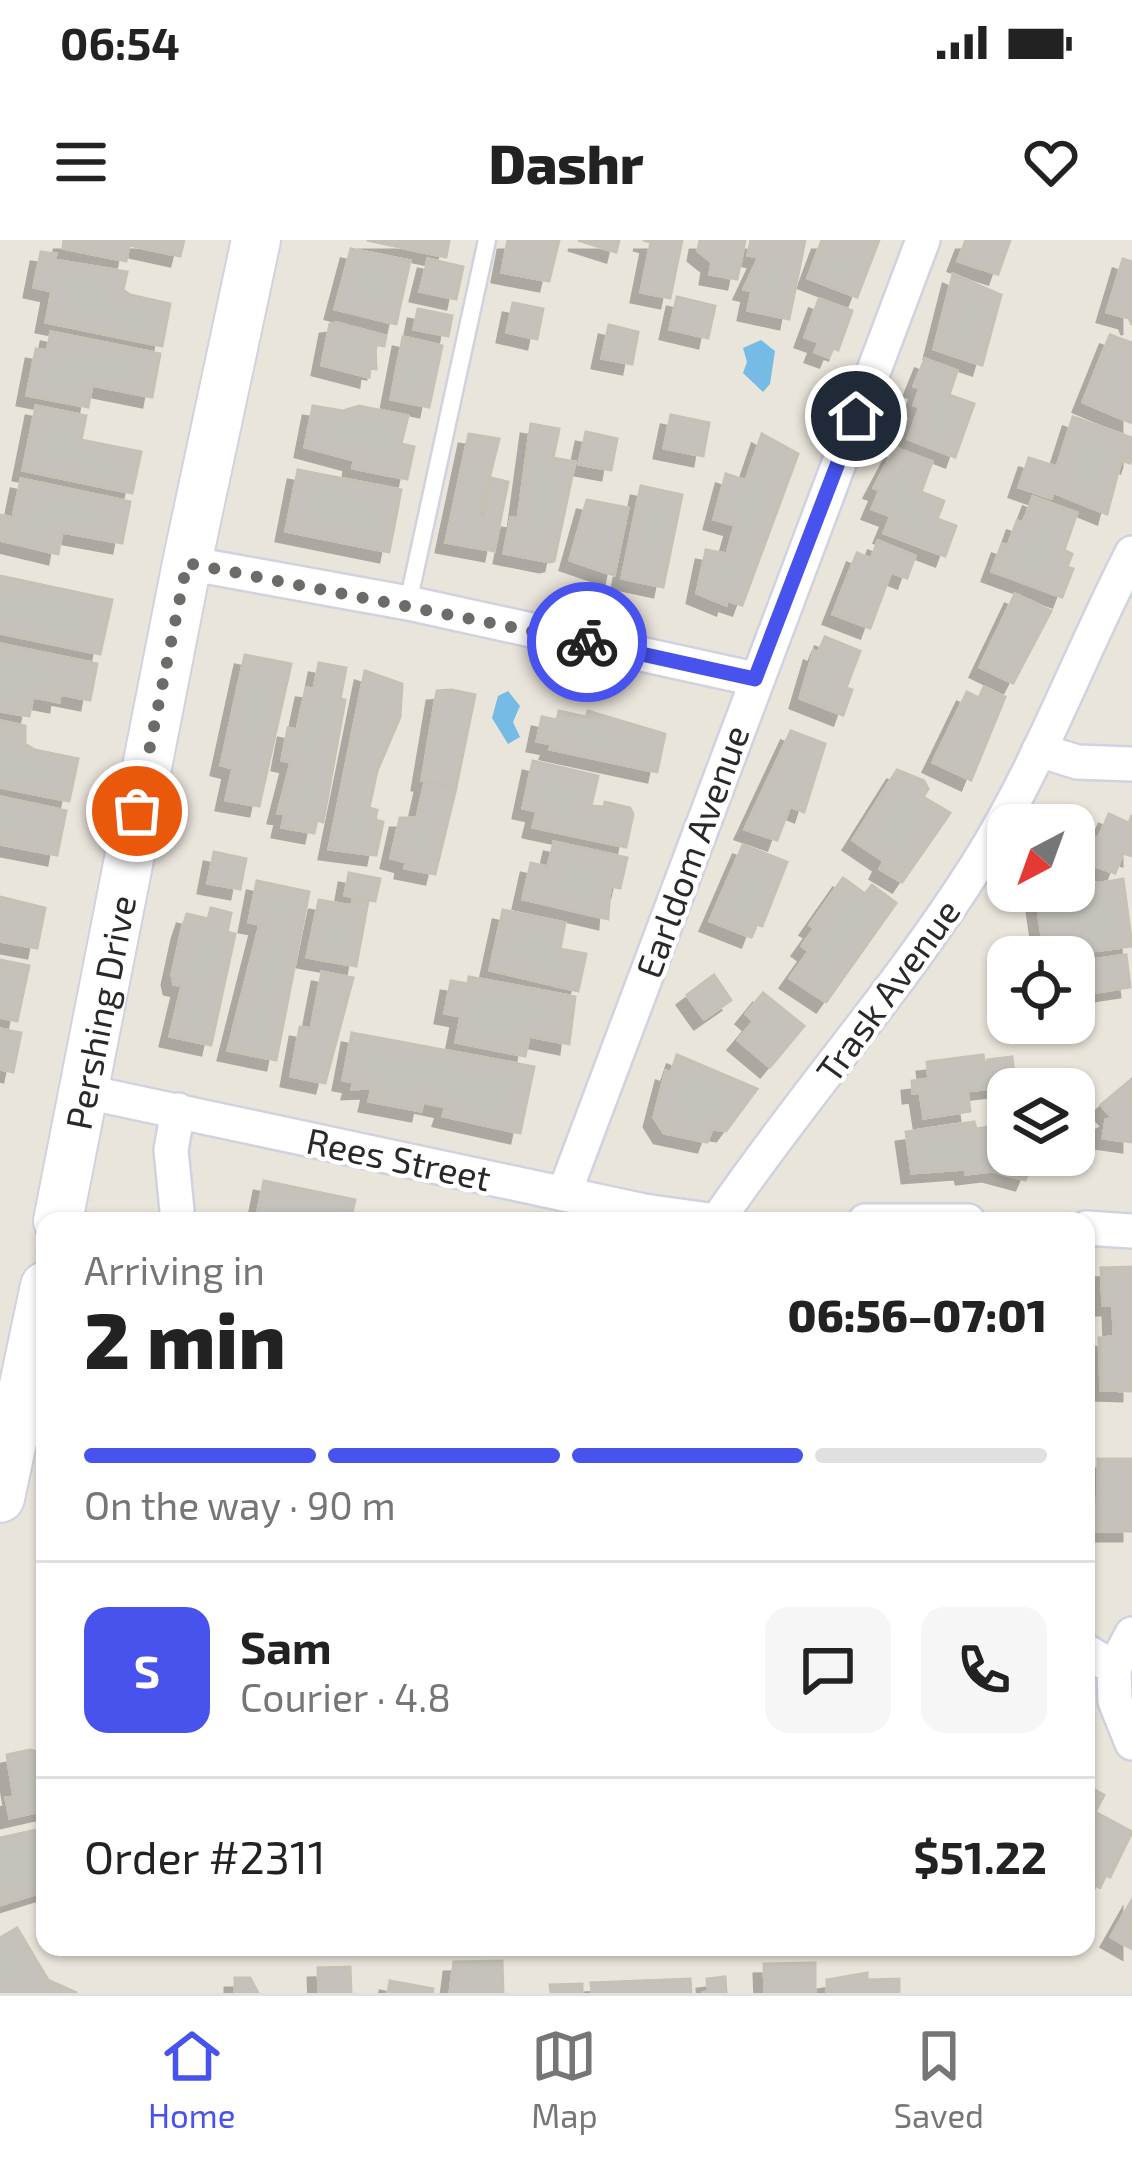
<!DOCTYPE html>
<meta charset="utf-8">
<style>
body{margin:0;font-family:"Exo 2",sans-serif;background:#f6f6f6;color:#222;height:100vh;display:flex;flex-direction:column;font-size:45px;white-space:nowrap}
*{box-sizing:border-box;margin:0}
p{font-size:39px;color:#767676}
.icon{flex:none;width:66px;height:66px;fill:none;stroke:currentColor;stroke-width:2;stroke-linecap:round;stroke-linejoin:round}
.map{position:relative;flex:1;overflow:hidden}
.side{position:absolute;left:36px;top:972px;width:1059px;height:744px;display:flex;flex-direction:column;background:#fff;border-radius:24px;box-shadow:0 3px 9px #0004}
.side>*{flex:none}
.needle{width:78px;rotate:221deg}
.tools{position:absolute;left:987px;top:564px;display:grid;gap:24px}
.tools a{display:grid;place-items:center;width:108px;height:108px;border-radius:24px;background:#fff;box-shadow:0 3px 9px #0004;font-size:60px}
.pin{position:absolute;display:grid;place-items:center;width:102px;height:102px;color:#fff;margin:-51px;border:6px solid #fff;border-radius:50%;box-shadow:0 3px 12px #0007}
.courier{position:absolute;display:grid;place-items:center;width:120px;height:120px;margin:-60px;border:9px solid #4753ec;border-radius:50%;background:#fff;color:#222;box-shadow:0 3px 15px #0007}
.headline em{font-style:normal;font-weight:800}
.headline div{display:flex;flex-direction:column-reverse}
.headline{display:flex;align-items:center;justify-content:space-between;height:204px;padding:0 48px}
h1{font-size:78px;font-weight:800;line-height:90px}
.bar{display:grid;grid-template-columns:repeat(4,1fr);gap:18px 12px;align-content:center;height:144px;padding:0 48px}
.bar i{height:15px;border-radius:9px;background:#e0e0e0}
.bar .active{background:#4753ec}
.bar p{grid-column:span 4}
.line{display:flex;align-items:center;gap:30px;padding:0 48px;border-top:3px solid #e0e0e0}
.line div{flex:1}
.round{display:grid;place-items:center;flex:none;width:126px;height:126px;border-radius:24px;background:#f6f6f6}
.status{display:flex;justify-content:space-between;align-items:center;height:84px;padding:0 60px;background:#fff;direction:ltr}
.status svg{height:33px;fill:currentColor}
header{display:flex;justify-content:space-between;align-items:center;height:156px;padding:0 48px;background:#fff;font-size:54px;font-weight:800}
.menu{display:flex;justify-content:space-around;align-items:center;height:168px;border-top:3px solid #e0e0e0;background:#fff;font-size:33px;color:#767676}
.menu a{display:grid;justify-items:center;gap:6px}
.menu .active{color:#4753ec}
.map>svg:first-child{display:block}
</style>
<div class="status"><b>06:54</b><svg viewBox="0 0 49 12"><path d="M0 12V9h3v3zM5 12V6h3v6zM10 12V3h3v9zM15 12V0h3v12zM26 1h20v11H26zM47 4h2v5h-2z"/></svg></div>
<header><svg class="icon" aria-label="menu" viewBox="0 0 24 24"><path d="M4 6h16M4 12h16M4 18h16"/></svg>Dashr<svg class="icon" aria-label="heart" viewBox="0 0 24 24"><path d="M12 20l-8-8c-3-5 5-10 8-4 3-6 11-1 8 4z"/></svg></header>
<div class="map">
<svg width="1132" height="1753" viewBox="0 0 1132 1753">
<defs>
<filter id="shadow"><feDropShadow dx="-10" dy="10" stdDeviation="0" flood-color="#0004"/></filter>
</defs>
<rect width="100%" height="100%" fill="#eae5db"/>
<g fill="#75bbe5">
<polygon points="761,100 775,111 770,144 763,152 743,133 747,122 743,108"/>
<polygon points="508,451 520,466 513,482 520,497 508,504 492,478 498,456"/>
</g>
<g fill="#c5c2bb" stroke="#c5c1b5" stroke-width="3" filter="url(#shadow)">
<polygon points="64,0 184,0 180,16 129,5 126,21 63,8"/>
<polygon points="367,0 449,0 446,17"/>
<polygon points="508,0 559,0 549,41 502,32"/>
<polygon points="578,0 619,0 616,12"/>
<polygon points="643,0 682,0 670,58 641,52 651,2"/>
<polygon points="700,0 745,0 737,39 710,34 712,22 698,11"/>
<polygon points="751,0 805,0 789,79 748,70 752,51 744,49 759,17 748,15"/>
<polygon points="822,0 879,0 857,57 808,38"/>
<polygon points="966,0 1010,0 998,34 958,21"/>
<polygon points="351,9 410,21 396,84 335,69"/>
<polygon points="41,12 56,14 54,20 127,32 123,50 130,55 170,64 162,106 46,82 52,51 34,47"/>
<polygon points="428,19 463,27 456,59 420,51"/>
<polygon points="1123,19 1132,22 1132,85 1129,78 1107,72"/>
<polygon points="953,34 1001,55 982,125 934,109"/>
<polygon points="677,57 715,66 708,98 670,89"/>
<polygon points="819,59 852,71 838,110 833,108 829,117 815,112 819,102 805,97"/>
<polygon points="513,63 543,69 537,99 507,92"/>
<polygon points="418,69 452,76 448,96 414,89"/>
<polygon points="337,83 386,96 384,106 375,104 376,129 370,128 369,137 322,125 330,84"/>
<polygon points="609,85 638,92 632,124 602,118"/>
<polygon points="51,92 160,114 152,157 92,145 88,167 27,155 36,109 47,111"/>
<polygon points="1110,95 1132,103 1132,183 1083,162"/>
<polygon points="403,97 442,106 429,167 391,159"/>
<polygon points="925,119 957,131 949,155 974,164 955,217 908,199 920,167 914,165 920,148 914,146"/>
<polygon points="36,166 86,176 81,200 141,212 132,253 23,230"/>
<polygon points="313,166 343,171 359,166 408,176 401,204 414,207 407,239 353,228 354,220 305,207"/>
<polygon points="671,175 709,183 703,216 664,208"/>
<polygon points="1073,177 1132,198 1132,217 1130,223 1121,220 1107,274 1053,252 1051,258 1019,247 1029,218 1057,227"/>
<polygon points="531,184 559,189 553,218 575,222 554,321 549,322 504,313 511,278 518,279"/>
<polygon points="586,192 617,199 611,230 579,224"/>
<polygon points="469,194 499,199 480,275 484,276 492,238 508,242 494,311 446,302"/>
<polygon points="762,194 798,214 742,365 727,360 726,365 697,353 706,310 727,314 735,285 714,279 726,234 746,241"/>
<polygon points="895,208 932,222 921,252 944,261 937,279 956,286 945,316 884,293 891,276 872,269 880,250 874,248"/>
<polygon points="298,230 401,250 389,312 286,291"/>
<polygon points="21,239 130,262 122,303 62,292 58,314 0,300 0,275 13,278"/>
<polygon points="641,246 682,255 663,347 622,338"/>
<polygon points="1033,257 1077,273 1064,310 1072,314 1067,327 1073,329 1062,357 992,331 1002,304 1008,306 1017,281 1023,283"/>
<polygon points="587,260 628,268 614,335 570,320"/>
<polygon points="878,301 915,316 907,338 891,332 870,388 833,374 857,313 871,319"/>
<polygon points="0,336 112,360 100,414 0,393"/>
<polygon points="1015,354 1051,371 1013,443 980,427"/>
<polygon points="825,397 860,411 846,448 852,450 843,475 800,458 814,411 818,413"/>
<polygon points="0,404 97,424 90,460 60,454 59,462 33,457 29,476 0,471"/>
<polygon points="245,415 291,424 259,566 226,560 233,528 221,525"/>
<polygon points="319,423 346,428 340,459 345,460 323,582 317,580 314,593 282,587 285,574 278,573 291,522 282,520 288,488 297,490 306,448 314,449"/>
<polygon points="365,431 402,444 400,477 377,531 369,568 377,570 375,580 383,582 376,615 329,609"/>
<polygon points="984,447 1005,457 971,540 933,522 967,452 979,458"/>
<polygon points="452,450 475,455 456,547 422,540 437,451"/>
<polygon points="559,471 586,477 588,471 665,494 657,532 550,509 552,504 537,501 542,477 557,480"/>
<polygon points="0,481 25,486 25,504 35,510 78,519 69,561 0,547"/>
<polygon points="791,491 825,504 804,572 790,566 777,600 745,589"/>
<polygon points="533,521 598,536 591,566 604,567 605,562 630,568 633,574 626,607 533,587 537,571 523,568"/>
<polygon points="897,530 924,541 928,549 923,557 950,573 902,642 880,629 884,621 853,600"/>
<polygon points="425,542 456,548 435,634 405,628 406,622 391,618 400,578 417,578"/>
<polygon points="0,557 66,571 57,615 0,604"/>
<polygon points="1109,574 1129,583 1132,575 1132,616 1123,613 1115,633 1090,624 1083,638 1074,634 1074,588 1098,599"/>
<polygon points="554,602 627,618 620,648 610,646 608,679 523,659 531,623 548,627"/>
<polygon points="743,605 787,622 762,686 756,684 751,697 710,681"/>
<polygon points="214,612 246,619 240,649 208,643"/>
<polygon points="349,633 380,639 375,661 345,655"/>
<polygon points="843,638 865,654 872,645 896,663 826,762 790,738 809,711 802,706 815,688 810,685"/>
<polygon points="1123,639 1132,706 1045,717 1036,655"/>
<polygon points="257,641 309,652 276,820 228,810 260,684 249,682"/>
<polygon points="0,657 45,668 37,708 0,701"/>
<polygon points="353,659 368,661 356,726 307,717 319,660 352,666"/>
<polygon points="211,668 231,673 227,692 235,694 211,805 170,796 182,746 174,744 172,735 182,689 187,674 208,679"/>
<polygon points="503,670 565,683 560,709 586,714 578,751 490,730"/>
<polygon points="1126,715 1130,747 1097,752 1092,720"/>
<polygon points="0,720 29,726 17,781 0,777"/>
<polygon points="322,732 353,738 325,843 291,836 300,787 311,789"/>
<polygon points="714,735 731,760 704,779 687,755"/>
<polygon points="469,737 575,757 569,804 529,796 525,816 456,802 461,776 445,773 451,741 468,744"/>
<polygon points="1086,748 1090,775 1074,777 1074,750"/>
<polygon points="763,753 804,786 770,827 738,800 754,781 746,774"/>
<polygon points="0,789 21,793 13,832 0,829"/>
<polygon points="352,793 534,827 520,893 443,876 446,867 423,862 421,871 369,861 372,848 352,849 354,842 343,840"/>
<polygon points="677,815 757,849 726,891 712,889 707,902 664,893 654,877 666,831 671,833"/>
<polygon points="983,815 985,826 988,820 1012,817 1015,845 967,851 970,871 924,878 920,852 913,853 912,841 929,839 927,822"/>
<polygon points="1132,839 1132,902 1103,898 1106,880 1112,877 1101,865"/>
<polygon points="974,882 976,889 1008,884 1008,915 1036,915 1025,940 992,931 966,934 965,929 912,933 906,892"/>
<polygon points="264,941 355,960 350,981 256,981"/>
<polygon points="1132,1027 1132,1151 1101,1150 1099,1098 1114,1097 1113,1065 1103,1065 1101,1028"/>
<polygon points="1098,1219 1132,1219 1132,1291 1097,1291"/>
<polygon points="30,1510 37,1512 45,1531 45,1570 10,1578 6,1558 14,1557 7,1515"/>
<polygon points="1086,1545 1104,1555 1095,1572 1132,1592 1110,1637 1106,1635 1099,1647 1086,1640"/>
<polygon points="45,1588 45,1651 0,1665 0,1598"/>
<polygon points="1132,1660 1132,1709 1111,1697"/>
<polygon points="17,1688 48,1740 77,1753 0,1753 0,1698"/>
<polygon points="502,1721 503,1753 450,1753 454,1722"/>
<polygon points="815,1723 815,1753 765,1753 764,1724"/>
<polygon points="350,1727 351,1752 319,1753 318,1728"/>
<polygon points="867,1733 867,1740 899,1739 899,1753 827,1753 827,1740"/>
<polygon points="725,1737 726,1753 702,1753 708,1752 707,1739"/>
<polygon points="235,1738 250,1738 258,1753 235,1753"/>
<polygon points="690,1739 691,1753 592,1753 591,1743"/>
<polygon points="390,1741 433,1749 432,1753 388,1753"/>
<polygon points="582,1744 582,1753 551,1753 550,1745"/>
</g>
<g fill="none" stroke-linecap="round" stroke-linejoin="round">
<defs>
<polyline id="service" points="408,363 487,0"/>
<g id="minor">
<polyline points="187,323 408,363 755,439"/>
<polyline points="1039,510 1077,522 1132,524"/>
<polyline points="82,851 644,971 716,981"/>
<polyline points="564,954 923,0"/>
<polyline points="178,981 171,910 178,870"/>
<path d="M 717,981 C 800,859 898,750 977,625 C 1039,527 1079,416 1132,313"/>
<polyline points="865,981 968,981"/>
<polyline points="1086,988 1132,991"/>
<polyline points="1086,1411 1114,1428 1132,1394"/>
<polyline points="1114,1428 1115,1461 1132,1503"/>
</g>
<g id="secondary">
<path id="s1" d="M 58,981 L 187,323 L 256,0"/>
<polyline points="0,1258 45,1046"/>
</g>
</defs>
<use href="#service" stroke="#d1d2e0" stroke-width="21"/>
<use href="#minor" stroke="#d1d2e0" stroke-width="38"/>
<use href="#secondary" stroke="#d1d2e0" stroke-width="52"/>
<use href="#service" stroke="#fff" stroke-width="16"/>
<use href="#minor" stroke="#fff" stroke-width="33"/>
<use href="#secondary" stroke="#fff" stroke-width="48"/>
</g>
<g fill="none" stroke-linecap="round" stroke-linejoin="round">
<polyline stroke="#6d6b67" stroke-width="12" stroke-dasharray="0 21.6" points="137,571 187,323 587,402"/>
<polyline stroke="#4753ec" stroke-width="15" points="587,402 755,439 856,176"/>
</g>
<g text-anchor="middle" dominant-baseline="central" stroke-width="9" stroke-linejoin="round" paint-order="stroke">
<g font-size="36" fill="#292929" stroke="#fff">
<text transform="translate(691 611) rotate(-70)">Earldom Avenue</text>
<text transform="translate(887 750) rotate(-54)">Trask Avenue</text>
<text stroke="none"><textPath href="#s1" startOffset="213">Pershing Drive</textPath></text>
<text transform="translate(399 918) rotate(12)">Rees Street</text>
</g>
</g>
</svg>
<div class="tools">
<a><svg class="needle" viewBox="-14 -14 28 28"><path d="M0-13l5 13h-10z" fill="#e53935"/><path d="M0 13l5-13h-10z" fill="#767676"/></svg></a>
<a><svg class="icon" aria-label="locate" viewBox="0 0 24 24"><circle cx="12" cy="12" r="6"/><path d="M12 2v4M12 18v4M2 12h4M18 12h4"/></svg></a>
<a><svg class="icon" aria-label="layers" viewBox="0 0 24 24"><path d="M12 4l9 5-9 5-9-5zM3 14l9 5 9-5"/></svg></a>
</div>
<div class="pin" style="left:137px;top:571px;background:#ea580c"><svg class="icon" aria-label="bag" viewBox="0 0 24 24"><path d="M5 8h14l-1 12H6zM9 8a3 3 0 0 1 6 0"/></svg></div>
<div class="pin" style="left:856px;top:176px;background:#1f2937"><svg class="icon" aria-label="home" viewBox="0 0 24 24"><path d="M3 11l9-7 9 7M6 9v11h12V9"/></svg></div>
<div class="courier" style="left:587px;top:402px"><svg class="icon" aria-label="bike" viewBox="0 0 24 24"><circle cx="6" cy="16" r="4"/><circle cx="18" cy="16" r="4"/><path d="M6 16l4-8h5l3 8M10 8l3 8H6M13 5h3"/></svg></div>
<section class="side">
<div class="headline"><div><h1>2 min</h1><p>Arriving in</p></div><em>06:56–07:01</em></div>
<div class="bar"><i class="active"></i><i class="active"></i><i class="active"></i><i></i><p>On the way · 90 m</p></div>
<div class="line" style="height:216px"><b class="round" style="background:#4753ec;color:#fff">S</b><div><b>Sam</b><p>Courier · 4.8</p></div><a class="round"><svg class="icon" aria-label="chat" viewBox="0 0 24 24"><path d="M4 5h16v11H9l-5 4z"/></svg></a><a class="round"><svg class="icon" aria-label="phone" viewBox="0 0 24 24"><path d="M5 4h4l2 5-3 2q2 4 5 5l2-3 5 2v4C11 20 4 13 5 4z"/></svg></a></div>
<div class="line" style="height:156px"><div>Order #2311</div><b>$51.22</b></div>
</section>
</div>
<nav class="menu">
<a class="active"><svg class="icon" aria-label="home" viewBox="0 0 24 24"><path d="M3 11l9-7 9 7M6 9v11h12V9"/></svg>Home</a>
<a><svg class="icon" aria-label="map" viewBox="0 0 24 24"><path d="M3 6l6-2 6 2 6-2v14l-6 2-6-2-6 2zM9 4v14M15 6v14"/></svg>Map</a>
<a><svg class="icon" aria-label="saved" viewBox="0 0 24 24"><path d="M7 4h10v16l-5-4-5 4z"/></svg>Saved</a>
</nav>
